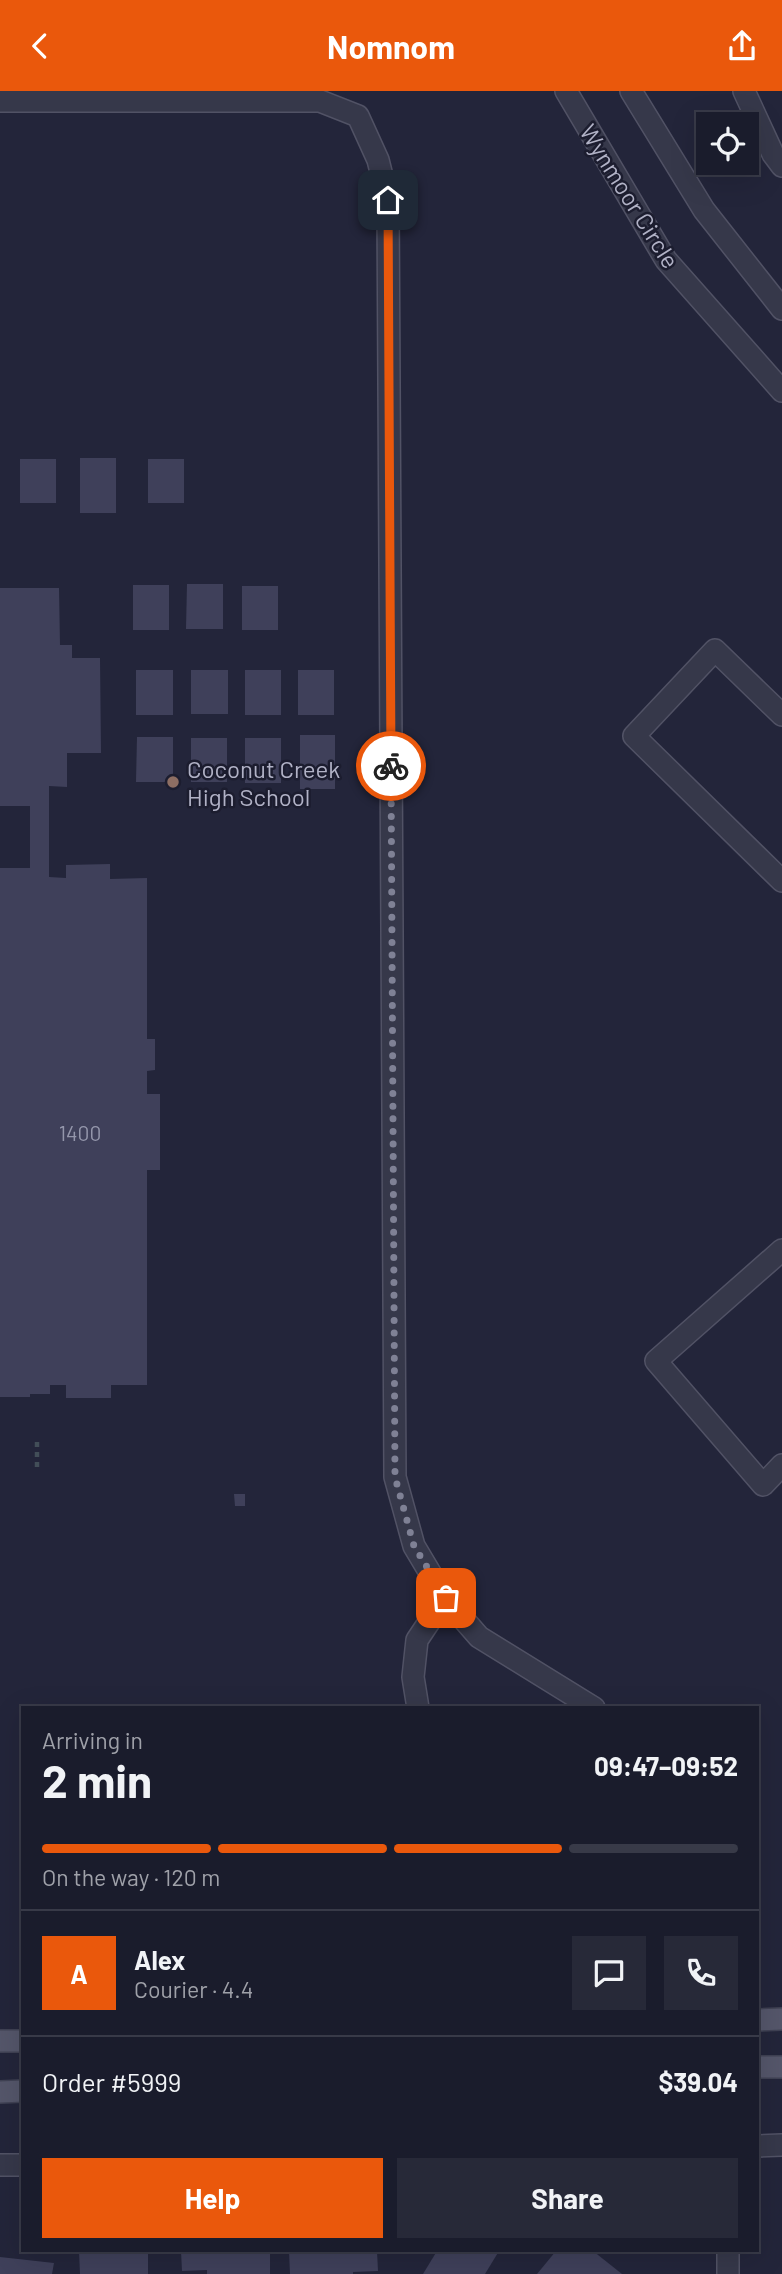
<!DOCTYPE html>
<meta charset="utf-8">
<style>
body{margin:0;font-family:Barlow,sans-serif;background:#272938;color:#f1f3f6;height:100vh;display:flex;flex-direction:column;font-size:26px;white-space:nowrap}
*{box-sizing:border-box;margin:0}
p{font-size:23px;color:#9fa1a9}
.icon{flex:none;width:38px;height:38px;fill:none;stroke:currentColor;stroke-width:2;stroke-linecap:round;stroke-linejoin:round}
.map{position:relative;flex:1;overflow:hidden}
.sheet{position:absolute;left:21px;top:1615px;width:738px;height:546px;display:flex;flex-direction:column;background:#1a1c2c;border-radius:0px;box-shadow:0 7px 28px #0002,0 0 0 2px #383a48}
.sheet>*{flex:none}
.buttons{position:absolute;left:696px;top:21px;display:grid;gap:14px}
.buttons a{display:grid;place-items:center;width:63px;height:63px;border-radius:0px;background:#1a1c2c;box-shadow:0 7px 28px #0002,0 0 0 2px #383a48;font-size:35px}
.pin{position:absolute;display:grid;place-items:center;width:60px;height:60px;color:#fff;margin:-30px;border-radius:14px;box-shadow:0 4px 10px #0006}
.courier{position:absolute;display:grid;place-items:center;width:70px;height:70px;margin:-35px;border:5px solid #ea580c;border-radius:50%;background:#fff;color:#222;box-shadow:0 2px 9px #0007}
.headline em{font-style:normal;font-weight:700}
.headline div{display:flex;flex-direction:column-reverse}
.headline{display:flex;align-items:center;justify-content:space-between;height:119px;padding:0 21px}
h1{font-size:46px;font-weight:700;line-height:52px}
.bar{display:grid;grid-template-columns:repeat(4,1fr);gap:10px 7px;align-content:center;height:84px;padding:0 21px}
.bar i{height:9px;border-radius:5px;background:#383a48}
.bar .active{background:#ea580c}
.bar p{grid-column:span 4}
.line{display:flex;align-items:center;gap:18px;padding:0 21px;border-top:2px solid #383a48}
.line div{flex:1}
.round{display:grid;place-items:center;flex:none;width:74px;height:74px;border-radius:0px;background:#272938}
.action{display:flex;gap:14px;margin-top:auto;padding:14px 21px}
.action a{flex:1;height:80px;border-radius:0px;background:#ea580c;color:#fff;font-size:28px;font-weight:700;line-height:80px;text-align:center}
.action a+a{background:#272938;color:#f1f3f6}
header{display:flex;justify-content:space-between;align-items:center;height:91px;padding:0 21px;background:#ea580c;color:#fff;font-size:32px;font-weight:700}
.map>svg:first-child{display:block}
</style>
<header><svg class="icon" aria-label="back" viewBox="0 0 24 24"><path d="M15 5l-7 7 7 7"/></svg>Nomnom<svg class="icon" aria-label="share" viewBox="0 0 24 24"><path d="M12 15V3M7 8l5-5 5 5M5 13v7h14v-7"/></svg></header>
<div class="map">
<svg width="782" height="2183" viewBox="0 0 782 2183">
<rect width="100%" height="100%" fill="#23253a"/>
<g fill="#3f405a">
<rect x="80" y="367" width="36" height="55"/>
<rect x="20" y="368" width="36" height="44"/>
<rect x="148" y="368" width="36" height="44"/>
<polygon points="187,493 223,493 223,538 186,538"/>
<rect x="133" y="494" width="36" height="45"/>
<rect x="242" y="495" width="36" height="44"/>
<polygon points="0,497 59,497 60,554 72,554 72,567 100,567 101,662 67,662 67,696 49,695 49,786 66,787 66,774 110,773 110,788 147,787 147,948 155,948 155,979 147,980 147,1003 160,1003 160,1079 147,1079 147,1294 111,1294 111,1307 66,1307 66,1294 50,1294 50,1303 30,1303 30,1306 0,1306 0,777 30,777 30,715 0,715"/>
<rect x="136" y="579" width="37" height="45"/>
<rect x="191" y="579" width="37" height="44"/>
<rect x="245" y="579" width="36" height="45"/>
<rect x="298" y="579" width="36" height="45"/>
<rect x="300" y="644" width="35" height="54"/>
<polygon points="137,646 173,646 173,691 136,691"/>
<rect x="191" y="647" width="36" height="44"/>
<rect x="245" y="647" width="36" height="45"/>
<polygon points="234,1403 245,1403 245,1415 235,1415"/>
<polygon points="79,2160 148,2160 148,2183 80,2183"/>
<polygon points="181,2160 270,2160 270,2183 207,2183 207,2179 182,2180"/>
<polygon points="289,2160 377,2160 378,2180 353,2181 353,2183 290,2183"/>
<polygon points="437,2160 499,2160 485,2183 423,2183"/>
<polygon points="556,2160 593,2160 622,2183 537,2183"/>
<polygon points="0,2166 54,2172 52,2183 0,2183"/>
</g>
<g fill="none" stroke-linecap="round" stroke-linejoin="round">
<defs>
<g id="minor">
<polyline points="566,0 666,169 782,300"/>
<polyline points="631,0 704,119 782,218"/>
<polyline points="744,0 773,63 782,75"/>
<polyline points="0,10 320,10 358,25 378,69 388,109 395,1386 414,1455 445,1507 479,1546 594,1617"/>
<polyline points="782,624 715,559 634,645 782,790"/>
<polyline points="782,1159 656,1270 763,1394 782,1374"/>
<polyline points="418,1617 413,1586 417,1549 445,1507"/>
<polyline points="758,2055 782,2054"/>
<polyline points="0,2074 23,2074"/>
<polyline points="728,2160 728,2183"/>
</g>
<g id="major">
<polyline points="758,1929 782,1928"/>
<polyline points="0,1950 23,1950"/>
<polyline points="758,1976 782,1976"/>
<polyline points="0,2001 23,2000"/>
</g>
</defs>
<use href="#minor" stroke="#515265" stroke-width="24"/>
<use href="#major" stroke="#3f4153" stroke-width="24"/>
<polyline stroke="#424e58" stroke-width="4.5" stroke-dasharray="5 5" stroke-linecap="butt" points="37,1376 37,1346"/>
<use href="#minor" stroke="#36384a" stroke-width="21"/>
<use href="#major" stroke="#54566a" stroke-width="21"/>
</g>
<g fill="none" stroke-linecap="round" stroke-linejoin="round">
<polyline stroke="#7f8195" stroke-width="7" stroke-dasharray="0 12.6" points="391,675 395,1386 414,1455 446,1507"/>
<polyline stroke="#ea580c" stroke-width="9" points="388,109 391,675"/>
</g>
<circle fill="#8d6e63" stroke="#1c1d2f" stroke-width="2.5" cx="173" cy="691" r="7"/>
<g text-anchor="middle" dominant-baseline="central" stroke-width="5" stroke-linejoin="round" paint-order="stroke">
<g font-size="21" fill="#9496ab">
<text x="80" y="1041">1400</text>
</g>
<g font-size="24" fill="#b1b2c6" stroke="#1c1d2f">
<text transform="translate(630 105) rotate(58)">Wynmoor Circle</text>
</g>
<g font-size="24" fill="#b1b2c6" stroke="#1c1d2f" text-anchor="start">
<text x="187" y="677">Coconut Creek<tspan x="187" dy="28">High School</tspan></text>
</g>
</g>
</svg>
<div class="buttons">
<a><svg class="icon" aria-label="locate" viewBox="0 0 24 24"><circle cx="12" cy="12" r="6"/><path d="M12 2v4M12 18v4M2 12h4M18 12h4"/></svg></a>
</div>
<div class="pin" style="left:446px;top:1507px;background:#ea580c"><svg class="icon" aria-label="bag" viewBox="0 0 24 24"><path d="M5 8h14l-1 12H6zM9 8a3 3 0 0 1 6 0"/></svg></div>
<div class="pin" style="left:388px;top:109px;background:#1f2937"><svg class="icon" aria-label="home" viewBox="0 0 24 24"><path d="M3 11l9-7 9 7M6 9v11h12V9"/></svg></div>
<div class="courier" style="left:391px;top:675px"><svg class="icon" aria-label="bike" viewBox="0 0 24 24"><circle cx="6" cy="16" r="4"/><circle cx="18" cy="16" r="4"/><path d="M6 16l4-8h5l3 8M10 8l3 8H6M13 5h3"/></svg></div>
<section class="sheet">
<div class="headline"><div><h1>2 min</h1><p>Arriving in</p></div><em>09:47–09:52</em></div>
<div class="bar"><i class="active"></i><i class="active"></i><i class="active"></i><i></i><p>On the way · 120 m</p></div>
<div class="line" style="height:126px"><b class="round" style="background:#ea580c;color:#fff">A</b><div><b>Alex</b><p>Courier · 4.4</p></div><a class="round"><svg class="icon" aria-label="chat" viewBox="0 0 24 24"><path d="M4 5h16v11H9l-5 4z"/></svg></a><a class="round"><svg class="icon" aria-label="phone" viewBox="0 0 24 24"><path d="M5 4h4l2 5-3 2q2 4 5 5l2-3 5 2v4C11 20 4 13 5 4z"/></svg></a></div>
<div class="line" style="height:91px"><div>Order #5999</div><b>$39.04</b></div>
<div class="action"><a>Help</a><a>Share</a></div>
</section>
</div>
